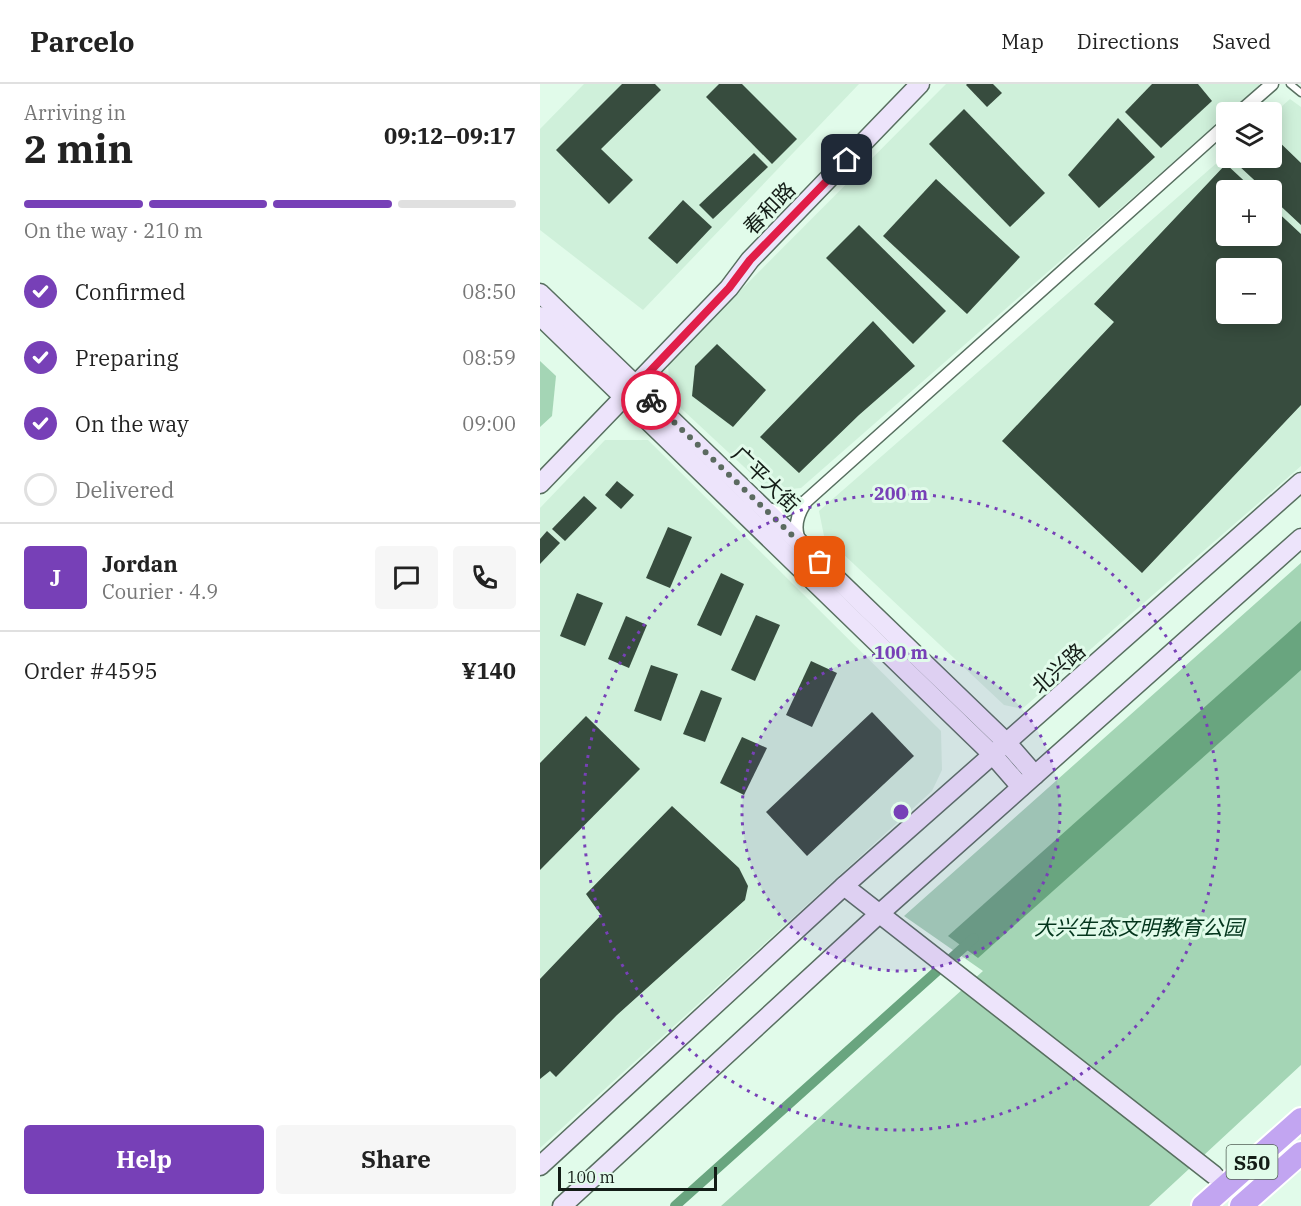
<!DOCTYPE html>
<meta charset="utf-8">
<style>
body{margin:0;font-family:"IBM Plex Serif","Noto Sans SC",serif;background:#f6f6f6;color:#222;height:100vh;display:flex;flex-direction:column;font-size:22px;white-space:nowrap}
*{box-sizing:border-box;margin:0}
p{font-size:20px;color:#767676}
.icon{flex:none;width:33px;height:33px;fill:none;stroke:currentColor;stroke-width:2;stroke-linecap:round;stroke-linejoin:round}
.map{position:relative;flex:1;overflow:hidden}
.details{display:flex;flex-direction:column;background:#fff;width:540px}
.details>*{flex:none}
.controls{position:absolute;left:676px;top:18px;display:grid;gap:12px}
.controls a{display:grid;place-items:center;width:66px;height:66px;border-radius:6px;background:#fff;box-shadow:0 3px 15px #0003;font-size:30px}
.scale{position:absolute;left:18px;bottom:15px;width:159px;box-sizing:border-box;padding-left:6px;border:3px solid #131c16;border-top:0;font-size:16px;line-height:21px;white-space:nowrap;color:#131c16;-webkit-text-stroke:4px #e1fbea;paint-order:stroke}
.pin{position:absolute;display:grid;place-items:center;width:51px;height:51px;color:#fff;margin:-26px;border-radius:12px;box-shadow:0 3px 9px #0006}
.courier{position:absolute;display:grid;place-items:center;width:60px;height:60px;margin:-30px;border:4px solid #e11d48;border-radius:50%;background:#fff;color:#222;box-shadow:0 2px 8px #0007}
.summary em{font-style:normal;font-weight:800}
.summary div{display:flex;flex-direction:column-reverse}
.summary{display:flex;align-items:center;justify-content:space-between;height:102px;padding:0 24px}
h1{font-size:39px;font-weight:800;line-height:45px}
.bar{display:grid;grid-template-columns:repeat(4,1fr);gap:9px 6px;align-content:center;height:72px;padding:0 24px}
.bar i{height:8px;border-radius:4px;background:#e0e0e0}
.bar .active{background:#7740b7}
.bar p{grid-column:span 4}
.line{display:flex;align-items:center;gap:15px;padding:0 24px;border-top:2px solid #e0e0e0}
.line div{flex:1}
.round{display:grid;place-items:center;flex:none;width:63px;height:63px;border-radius:6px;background:#f6f6f6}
ol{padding:0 24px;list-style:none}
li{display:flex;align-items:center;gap:18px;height:66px}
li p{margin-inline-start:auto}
li .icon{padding:6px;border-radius:50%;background:#7740b7;color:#fff;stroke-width:4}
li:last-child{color:#767676}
li i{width:33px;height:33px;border:3px solid #e0e0e0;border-radius:50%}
.primary-button{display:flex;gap:12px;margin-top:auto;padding:12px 24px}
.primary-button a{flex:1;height:69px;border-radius:6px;background:#7740b7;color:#fff;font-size:24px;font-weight:800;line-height:69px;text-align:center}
.primary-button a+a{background:#f6f6f6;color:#222}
header{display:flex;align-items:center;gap:36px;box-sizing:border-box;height:84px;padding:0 30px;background:#fff;border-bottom:2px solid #e0e0e0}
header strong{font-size:28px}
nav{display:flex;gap:33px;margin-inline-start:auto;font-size:21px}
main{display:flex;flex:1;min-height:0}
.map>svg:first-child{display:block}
</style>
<header>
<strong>Parcelo</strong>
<nav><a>Map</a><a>Directions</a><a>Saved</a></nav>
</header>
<main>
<section class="details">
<div class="summary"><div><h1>2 min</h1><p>Arriving in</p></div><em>09:12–09:17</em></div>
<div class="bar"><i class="active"></i><i class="active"></i><i class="active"></i><i></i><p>On the way · 210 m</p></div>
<ol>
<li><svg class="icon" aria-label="check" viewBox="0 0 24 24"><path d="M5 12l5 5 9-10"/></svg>Confirmed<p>08:50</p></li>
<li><svg class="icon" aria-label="check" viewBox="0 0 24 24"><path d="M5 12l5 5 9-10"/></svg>Preparing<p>08:59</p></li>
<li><svg class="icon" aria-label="check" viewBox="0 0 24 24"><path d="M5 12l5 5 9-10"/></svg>On the way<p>09:00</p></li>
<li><i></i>Delivered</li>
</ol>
<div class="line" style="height:108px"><b class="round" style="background:#7740b7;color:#fff">J</b><div><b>Jordan</b><p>Courier · 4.9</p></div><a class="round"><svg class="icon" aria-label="chat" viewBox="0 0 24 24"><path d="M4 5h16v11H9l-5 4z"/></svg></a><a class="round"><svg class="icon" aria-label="phone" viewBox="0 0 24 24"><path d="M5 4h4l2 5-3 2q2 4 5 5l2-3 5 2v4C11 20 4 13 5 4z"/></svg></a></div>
<div class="line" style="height:78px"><div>Order #4595</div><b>¥140</b></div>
<div class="primary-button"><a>Help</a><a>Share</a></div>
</section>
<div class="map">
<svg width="761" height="1122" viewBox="0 0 761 1122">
<rect width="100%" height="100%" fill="#e1fbea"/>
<g fill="#cff0da" fill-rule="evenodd">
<polygon points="44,0 319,0 103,226 0,146 0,45"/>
<polygon points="406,0 719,0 719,3 690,28 687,28 687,31 261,404 230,407 130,314 128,279"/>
<path d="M 750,15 L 761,23 L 761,382 L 482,625 L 464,621 L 284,452 L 279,427 L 687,70 L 687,74 L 732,74 L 732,31 ZM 687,106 L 732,106 L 732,152 L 687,152 ZM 687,184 L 732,184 L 732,230 L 687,230 Z"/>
<polygon points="65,356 108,356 401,647 402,686 392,707 0,1064 0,424"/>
</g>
<g fill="#a4d5b5">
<polygon points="0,277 16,292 12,332 0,343"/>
<polygon points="761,479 761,981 609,1122 181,1122 443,887 364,832"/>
</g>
<polygon fill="#69a57f" points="761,537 761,586 438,874 408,852"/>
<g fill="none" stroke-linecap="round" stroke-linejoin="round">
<polyline stroke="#69a57f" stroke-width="10" points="135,1122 434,854"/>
</g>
<g fill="#374c3e" fill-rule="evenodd">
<polygon points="82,0 115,0 121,6 61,65 93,96 69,120 16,66"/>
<polygon points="179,0 202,0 257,55 232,80 166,13"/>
<polygon points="427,0 453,0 462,9 447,23 426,1"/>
<polygon points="612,0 658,0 672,17 621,64 585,28"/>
<polygon points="424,25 505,109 470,143 389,60"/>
<polygon points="578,34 615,73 559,124 528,91"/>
<polygon points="732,51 761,79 761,141 732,114 732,106 725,106 698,81 705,74 732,74"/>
<polygon points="214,69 228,83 173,135 159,121"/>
<path d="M 686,80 L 714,106 L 687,106 L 687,152 L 732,152 L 732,123 L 761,150 L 761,321 L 602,489 L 462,357 L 574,238 L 554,220 ZM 687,184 L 732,184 L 732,230 L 687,230 Z"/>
<polygon points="396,95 480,173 427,230 343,152"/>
<polygon points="143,116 172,143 137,180 108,154"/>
<polygon points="319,141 406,227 373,260 286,174"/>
<polygon points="333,237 375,282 319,331 259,389 220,353"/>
<polygon points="177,260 226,306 193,343 152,312 155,282"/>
<polygon points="77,397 94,411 81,425 65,411"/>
<polygon points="44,412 57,424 25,457 12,445"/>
<polygon points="128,443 152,453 130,504 106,494"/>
<polygon points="7,447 20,459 0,480 0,455"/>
<polygon points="181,489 204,500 181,552 157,541"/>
<polygon points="37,509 63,519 45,562 20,552"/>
<polygon points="216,531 240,541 215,597 191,586"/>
<polygon points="86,532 107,541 89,584 68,575"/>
<polygon points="271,577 297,589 272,643 246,631"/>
<polygon points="111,581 138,590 121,637 94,627"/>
<polygon points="161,606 182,614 165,658 143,650"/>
<polygon points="332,628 374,672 267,772 226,728"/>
<polygon points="46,632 100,685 0,786 0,679"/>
<polygon points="202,653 227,664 204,711 180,699"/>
<polygon points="132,722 199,784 208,802 205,816 77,931 16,993 10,987 0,995 0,895 61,831 46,810"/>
</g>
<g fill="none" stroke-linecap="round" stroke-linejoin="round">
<defs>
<polyline id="lane" points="750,0 761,9"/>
<g id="street">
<polyline points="700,28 732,0"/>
<polyline points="226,425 241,428 265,418 687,40"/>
<path d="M 261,459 C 253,446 257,431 265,419"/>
</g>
<g id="secondary">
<polyline points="0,209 467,659 495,691"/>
<polyline points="0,232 453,671 481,703"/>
<polyline points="0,400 189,204 210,176 380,0"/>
<polyline points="304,802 674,1091"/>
<polyline points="0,1082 304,802 761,398"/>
<polyline points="22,1122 339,830 761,454"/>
</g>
<g id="highway">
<polyline points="663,1122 761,1035"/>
<polyline points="701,1122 761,1069"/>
</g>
</defs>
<use href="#lane" stroke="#586f60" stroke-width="9"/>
<use href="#street" stroke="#586f60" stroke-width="15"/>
<use href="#secondary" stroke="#586f60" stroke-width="21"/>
<use href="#highway" stroke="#fff" stroke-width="26"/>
<use href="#lane" stroke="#fff" stroke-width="6"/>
<use href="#street" stroke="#fff" stroke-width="12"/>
<use href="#secondary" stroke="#ede4fb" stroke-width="18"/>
<use href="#highway" stroke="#c2a5f1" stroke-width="22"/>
</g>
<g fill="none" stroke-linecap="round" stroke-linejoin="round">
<polyline stroke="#5b6a60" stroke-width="6" stroke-dasharray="0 10.8" points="111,316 280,478"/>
<polyline stroke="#e11d48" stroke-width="8" points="111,316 96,302 189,204 210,176 307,76"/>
</g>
<circle cx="361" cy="728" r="159" fill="#7740b7" fill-opacity=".12"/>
<g fill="none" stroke="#7740b7" stroke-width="3" stroke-dasharray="3 6">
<circle cx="361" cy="728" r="159"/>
<circle cx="361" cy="728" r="318"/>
</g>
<g text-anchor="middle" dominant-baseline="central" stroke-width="6" stroke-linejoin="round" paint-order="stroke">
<rect fill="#e1fbea" stroke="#515f56" stroke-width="1.5" x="686.5" y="1061" width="51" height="34" rx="4.5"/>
<g font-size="20" font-weight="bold" fill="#131c16">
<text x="712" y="1078">S50</text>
</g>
<g font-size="21" fill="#131c16" stroke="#e1fbea">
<text transform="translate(229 124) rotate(-46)">春和路</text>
<text transform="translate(226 395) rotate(44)">广平大街</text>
<text transform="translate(518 584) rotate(-42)">北兴路</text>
</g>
<g font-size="21" font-style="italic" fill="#03351c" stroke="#e1fbea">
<text x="599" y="843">大兴生态文明教育公园</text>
</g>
</g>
<circle cx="361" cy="728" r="9" fill="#7740b7" stroke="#e1fbea" stroke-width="3"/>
<g font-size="18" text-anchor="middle" font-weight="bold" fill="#7740b7" stroke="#e1fbea" stroke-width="6" stroke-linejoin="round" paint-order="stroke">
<text x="361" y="416">200 m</text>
<text x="361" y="575">100 m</text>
</g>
</svg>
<div class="controls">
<a><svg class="icon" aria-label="layers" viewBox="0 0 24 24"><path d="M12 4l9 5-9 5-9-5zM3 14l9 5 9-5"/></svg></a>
<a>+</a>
<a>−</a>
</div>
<div class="scale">100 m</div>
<div class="pin" style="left:280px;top:478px;background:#ea580c"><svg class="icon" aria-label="bag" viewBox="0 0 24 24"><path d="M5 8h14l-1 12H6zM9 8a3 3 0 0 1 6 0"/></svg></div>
<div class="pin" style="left:307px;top:76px;background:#1f2937"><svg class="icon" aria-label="home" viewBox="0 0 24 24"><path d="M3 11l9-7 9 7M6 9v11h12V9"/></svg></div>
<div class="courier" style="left:111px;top:316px"><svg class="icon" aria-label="bike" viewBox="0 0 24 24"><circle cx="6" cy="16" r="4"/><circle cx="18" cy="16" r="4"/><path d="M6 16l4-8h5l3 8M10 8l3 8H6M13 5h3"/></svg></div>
</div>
</main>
